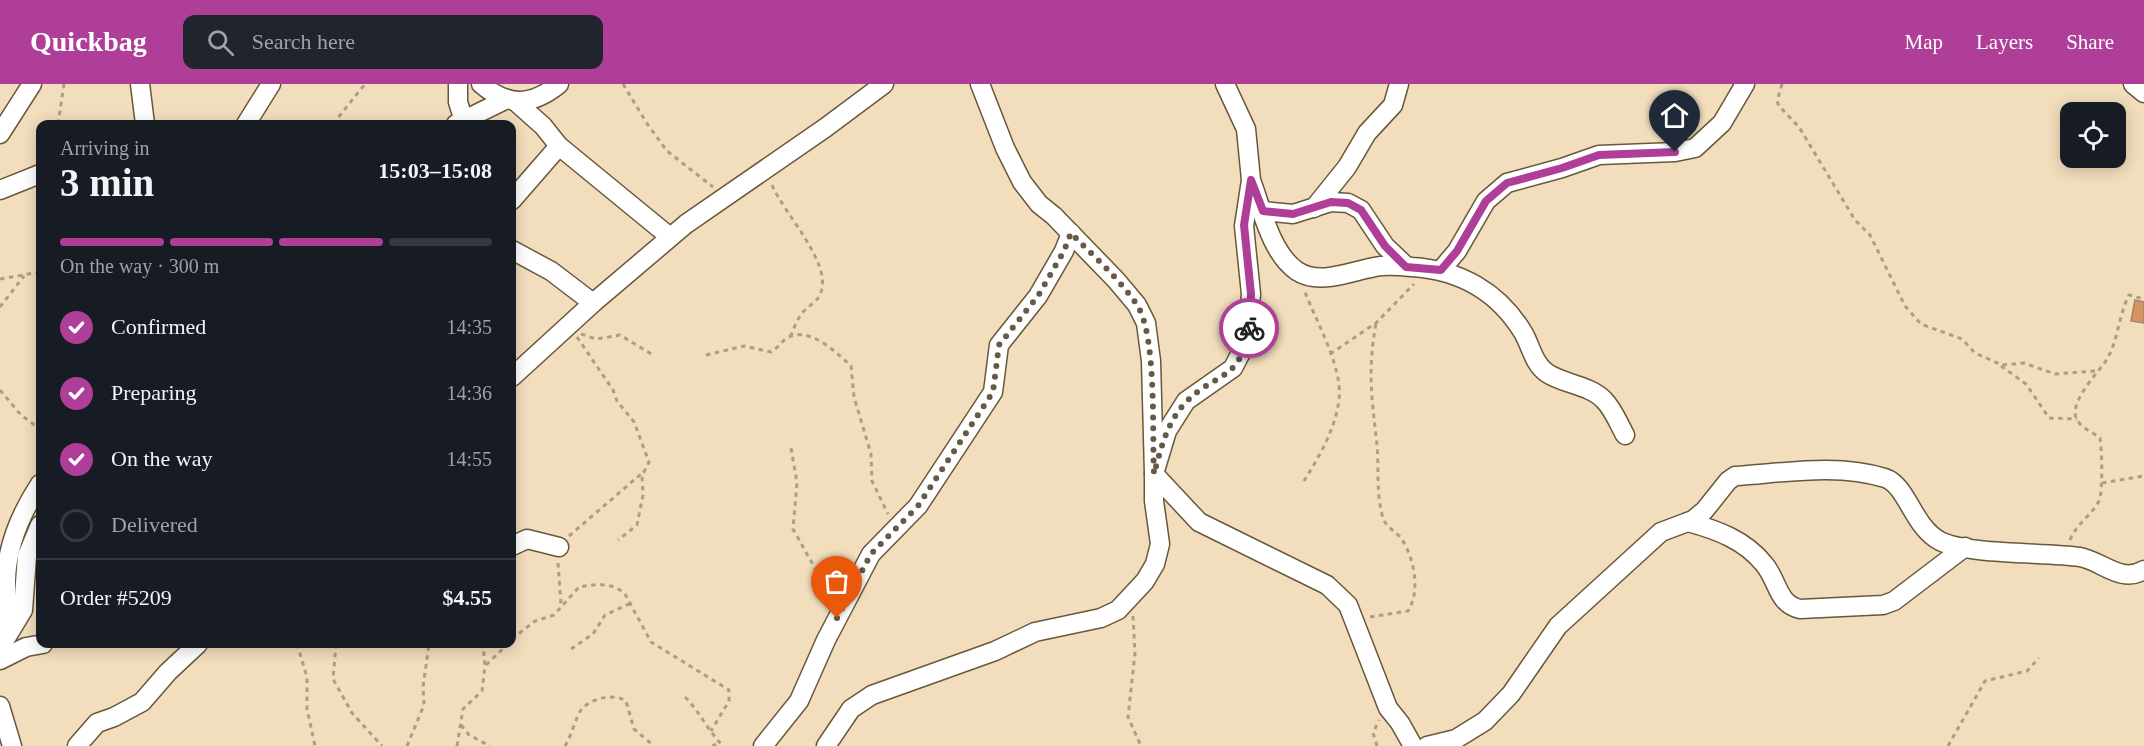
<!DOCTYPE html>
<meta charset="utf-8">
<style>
body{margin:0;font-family:"Times New Roman",serif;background:#20242c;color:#f1f3f6;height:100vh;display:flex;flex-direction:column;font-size:22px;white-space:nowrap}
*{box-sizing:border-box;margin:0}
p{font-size:20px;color:#9ea1a6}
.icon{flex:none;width:33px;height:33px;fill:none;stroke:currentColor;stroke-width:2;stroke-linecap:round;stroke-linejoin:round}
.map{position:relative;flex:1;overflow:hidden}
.drawer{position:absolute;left:36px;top:36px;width:480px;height:528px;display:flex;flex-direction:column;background:#171b24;border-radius:12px;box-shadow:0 3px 15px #0003}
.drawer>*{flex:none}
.controls{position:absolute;left:2060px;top:18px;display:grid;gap:12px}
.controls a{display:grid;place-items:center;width:66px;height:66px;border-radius:12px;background:#171b24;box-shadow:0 3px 15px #0003;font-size:30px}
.pin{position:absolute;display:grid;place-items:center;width:51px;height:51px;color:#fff;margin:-62px -26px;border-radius:50% 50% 50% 0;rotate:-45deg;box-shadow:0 0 6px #0007}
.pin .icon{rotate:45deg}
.courier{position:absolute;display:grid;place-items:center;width:60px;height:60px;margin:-30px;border:4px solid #af3e99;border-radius:50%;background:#fff;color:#222;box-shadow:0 2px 8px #0007}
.headline em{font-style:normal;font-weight:700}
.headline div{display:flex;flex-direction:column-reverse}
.headline{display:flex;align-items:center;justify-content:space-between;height:102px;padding:0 24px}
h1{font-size:39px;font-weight:700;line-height:45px}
.bar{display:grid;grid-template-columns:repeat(4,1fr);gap:9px 6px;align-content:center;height:72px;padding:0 24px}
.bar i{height:8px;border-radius:4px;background:#363941}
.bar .active{background:#af3e99}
.bar p{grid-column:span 4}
.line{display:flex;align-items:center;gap:15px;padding:0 24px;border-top:2px solid #363941}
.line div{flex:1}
ol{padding:0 24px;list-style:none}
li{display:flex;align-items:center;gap:18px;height:66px}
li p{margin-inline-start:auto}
li .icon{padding:6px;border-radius:50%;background:#af3e99;color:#fff;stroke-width:4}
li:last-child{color:#9ea1a6}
li i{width:33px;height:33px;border:3px solid #363941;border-radius:50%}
header{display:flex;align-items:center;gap:36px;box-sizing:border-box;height:84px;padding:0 30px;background:#af3e99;color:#fff}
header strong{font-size:28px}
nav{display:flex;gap:33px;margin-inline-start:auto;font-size:21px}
.search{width:420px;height:54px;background:#20242c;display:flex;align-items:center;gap:15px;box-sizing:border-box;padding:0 21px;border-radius:12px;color:#9ea1a6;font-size:22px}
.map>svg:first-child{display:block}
</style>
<header>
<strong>Quickbag</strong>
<div class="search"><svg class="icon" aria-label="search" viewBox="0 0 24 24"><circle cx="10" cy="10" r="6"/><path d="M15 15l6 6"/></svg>Search here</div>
<nav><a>Map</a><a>Layers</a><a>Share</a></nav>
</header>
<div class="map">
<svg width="2144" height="662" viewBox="0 0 2144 662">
<rect width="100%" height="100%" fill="#f2debd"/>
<polygon fill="#d69560" stroke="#9f826c" stroke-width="1.5" points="2135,216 2144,218 2144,239 2131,237"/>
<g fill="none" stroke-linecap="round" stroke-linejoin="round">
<defs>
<g id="minor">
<polyline points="140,0 145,40"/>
<polyline points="458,0 458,18 464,37"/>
<path d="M 481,0 C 508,23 532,22 559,0"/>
<polyline points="980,0 1005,64 1022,98 1039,120 1054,132 1116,196 1137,221 1146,239 1151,277 1154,390 1199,438 1327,501 1348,521 1388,624 1400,639 1413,662"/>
<polyline points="2133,0 2144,9"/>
<polyline points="516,18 543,42 559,62 670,153"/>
<polyline points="246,40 271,0"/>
<polyline points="456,40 507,15"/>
<polyline points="0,50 32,0"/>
<path d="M 1252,99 C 1262,126 1271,169 1297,187 C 1321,203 1355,185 1381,182 C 1391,181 1402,182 1412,183 C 1460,186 1499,208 1524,250 C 1531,263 1534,280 1547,289 C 1563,300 1590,301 1604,316 C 1613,325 1619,340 1625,351"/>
<polyline points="0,106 40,90"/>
<polyline points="512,116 559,62"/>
<polyline points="1314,124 1347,83 1367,49 1393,21 1399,0"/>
<polyline points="1263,127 1293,130 1331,118 1348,119 1361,126 1385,162 1406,182"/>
<polyline points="512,166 551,187 593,219"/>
<polyline points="1441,186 1457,167 1486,117 1507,99 1562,84 1599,71 1675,68 1695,64 1722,39 1745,0"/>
<polyline points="512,293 593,219 686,140 825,44 884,0"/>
<path d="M 1688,438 C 1717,446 1745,456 1764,480 C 1778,496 1777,520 1800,525 L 1883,521 L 1894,517 L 1965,463"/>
<polyline points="512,462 527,455 559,463"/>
<polyline points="6,554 23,526 27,472 40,441"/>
<path d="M 0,570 C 9,544 6,522 6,496 C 7,460 21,429 40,400"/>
<polyline points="0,576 26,563 43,560"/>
<polyline points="0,622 12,662"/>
<polyline points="77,662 97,639 114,633 142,618 168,588 198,560"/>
<polyline points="763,662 799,617 826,556 871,470 918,422 993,308 999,261 1038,212 1064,167 1071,149"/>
<polyline points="826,662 851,625 872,611 995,567 1035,548 1101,534 1118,526 1145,497 1155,480 1160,460 1154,417 1154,390 1167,347 1186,317 1233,284 1247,257 1251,210 1244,142 1251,96 1246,45 1225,0"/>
<path d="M 1427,662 L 1456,655 L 1485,637 L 1511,610 L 1558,542 L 1661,448 L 1693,436 L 1704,427 L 1728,397 L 1735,392 C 1784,389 1837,379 1885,394 C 1907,401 1913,443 1940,457 C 1968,471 2046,468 2080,473 C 2102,477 2121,500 2144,486"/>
</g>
</defs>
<use href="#minor" stroke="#68573a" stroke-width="21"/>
<g stroke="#ad9e83" stroke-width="3" stroke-dasharray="4.5 4.5" stroke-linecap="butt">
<polyline points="623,0 648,41 667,67 713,103"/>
<polyline points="1782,0 1777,17 1779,22 1799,43 1855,136 1870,151 1905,222 1921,240 1962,255 1975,269 2002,281 2024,279 2055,290 2095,287"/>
<polyline points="58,40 64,0"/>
<polyline points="333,40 365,0"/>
<path d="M 772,101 C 783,128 832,179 821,208 C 818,218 809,221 803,228 C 797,235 794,245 790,253"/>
<polyline points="0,195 40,188"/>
<polyline points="0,223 24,192"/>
<polyline points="581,250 596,255 620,251 653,271"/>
<polyline points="577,253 613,306 617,317 634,338 649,378 642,392 643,411 637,441 618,456"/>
<polyline points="1330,270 1376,239 1414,200"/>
<path d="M 706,271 L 744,262 L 771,268 C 778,264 782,256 789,253 C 811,243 837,269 851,282 L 854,313 L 871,370 L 872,397 L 888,430"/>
<polyline points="2001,282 2026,300 2049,334 2077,335"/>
<polyline points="0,306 21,331 40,345"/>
<polyline points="791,364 797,399 793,445 831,513"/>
<path d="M 1304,397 C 1319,373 1336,344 1339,315 C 1343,284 1316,237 1305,208"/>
<polyline points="2102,399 2144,392"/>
<polyline points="569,452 641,390"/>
<path d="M 2070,456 C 2076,440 2091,432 2099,417 C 2103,409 2102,365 2100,354 C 2092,347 2076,343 2075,329 C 2075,314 2094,292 2103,281 C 2118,262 2118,232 2129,211 L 2144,215"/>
<polyline points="558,479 561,520"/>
<polyline points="1133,532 1135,569 1128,633 1141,662"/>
<path d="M 1370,533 L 1408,527 C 1421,507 1414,473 1401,454 C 1395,447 1386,443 1383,434 C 1375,407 1380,379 1376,352 C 1371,308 1368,284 1376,239"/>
<path d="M 512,555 L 535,537 L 554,531 L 579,503 C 594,500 613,498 625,510 L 651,558 L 729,606 L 729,617 L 711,647"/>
<polyline points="297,560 307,593 307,625 315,662"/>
<polyline points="336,560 333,595 352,629 382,662"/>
<polyline points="571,565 593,550 605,531 631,519"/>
<polyline points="486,581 508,560"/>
<path d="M 685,613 C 700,628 708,647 723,662"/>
<polyline points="461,641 469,651 490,662"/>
<polyline points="407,662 424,621 423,603 429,560"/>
<polyline points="457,662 463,625 482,607 485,582 483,560"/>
<path d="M 565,662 C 572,651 575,635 581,626 C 591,614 614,609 626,617 L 634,645 L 654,662"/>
<polyline points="712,662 720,659"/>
<polyline points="1377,662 1373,649 1379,636"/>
<polyline points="1948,662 1985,597 2027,587 2039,574"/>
</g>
<use href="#minor" stroke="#fff" stroke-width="18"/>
</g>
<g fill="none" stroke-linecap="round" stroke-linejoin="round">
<path stroke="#655947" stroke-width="6" stroke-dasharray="0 10.8" d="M 837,534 L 871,470 L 918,422 L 993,308 L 999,261 L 1038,212 L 1064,167 L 1071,149 C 1093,172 1119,194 1137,221 C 1157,251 1152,350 1154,390 C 1161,364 1167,338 1186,318 C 1215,288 1241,298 1249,244"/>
<polyline stroke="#af3e99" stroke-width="8" points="1249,244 1251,210 1244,141 1251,96 1263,127 1293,130 1331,118 1348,119 1361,126 1385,162 1406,183 1441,186 1457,167 1486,117 1507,99 1562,84 1599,71 1675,68"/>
</g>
</svg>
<div class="controls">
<a><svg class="icon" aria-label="locate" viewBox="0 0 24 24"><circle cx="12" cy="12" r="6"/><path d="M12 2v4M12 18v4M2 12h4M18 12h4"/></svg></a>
</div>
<div class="pin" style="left:837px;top:534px;background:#ea580c"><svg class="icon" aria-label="bag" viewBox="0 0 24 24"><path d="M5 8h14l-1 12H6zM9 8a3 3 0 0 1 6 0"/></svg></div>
<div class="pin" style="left:1675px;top:68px;background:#1f2937"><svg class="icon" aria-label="home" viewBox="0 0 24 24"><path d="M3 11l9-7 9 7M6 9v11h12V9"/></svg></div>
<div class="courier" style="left:1249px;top:244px"><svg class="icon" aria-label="bike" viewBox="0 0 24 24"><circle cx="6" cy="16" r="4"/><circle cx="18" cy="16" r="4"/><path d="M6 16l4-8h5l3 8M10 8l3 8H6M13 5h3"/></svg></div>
<section class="drawer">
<div class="headline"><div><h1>3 min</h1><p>Arriving in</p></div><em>15:03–15:08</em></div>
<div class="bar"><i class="active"></i><i class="active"></i><i class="active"></i><i></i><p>On the way · 300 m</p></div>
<ol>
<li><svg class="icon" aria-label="check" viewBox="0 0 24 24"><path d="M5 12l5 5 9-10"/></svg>Confirmed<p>14:35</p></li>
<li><svg class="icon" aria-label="check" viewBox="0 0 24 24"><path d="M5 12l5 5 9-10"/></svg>Preparing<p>14:36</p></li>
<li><svg class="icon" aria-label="check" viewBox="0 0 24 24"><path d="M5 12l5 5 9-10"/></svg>On the way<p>14:55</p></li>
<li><i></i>Delivered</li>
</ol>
<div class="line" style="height:78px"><div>Order #5209</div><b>$4.55</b></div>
</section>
</div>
